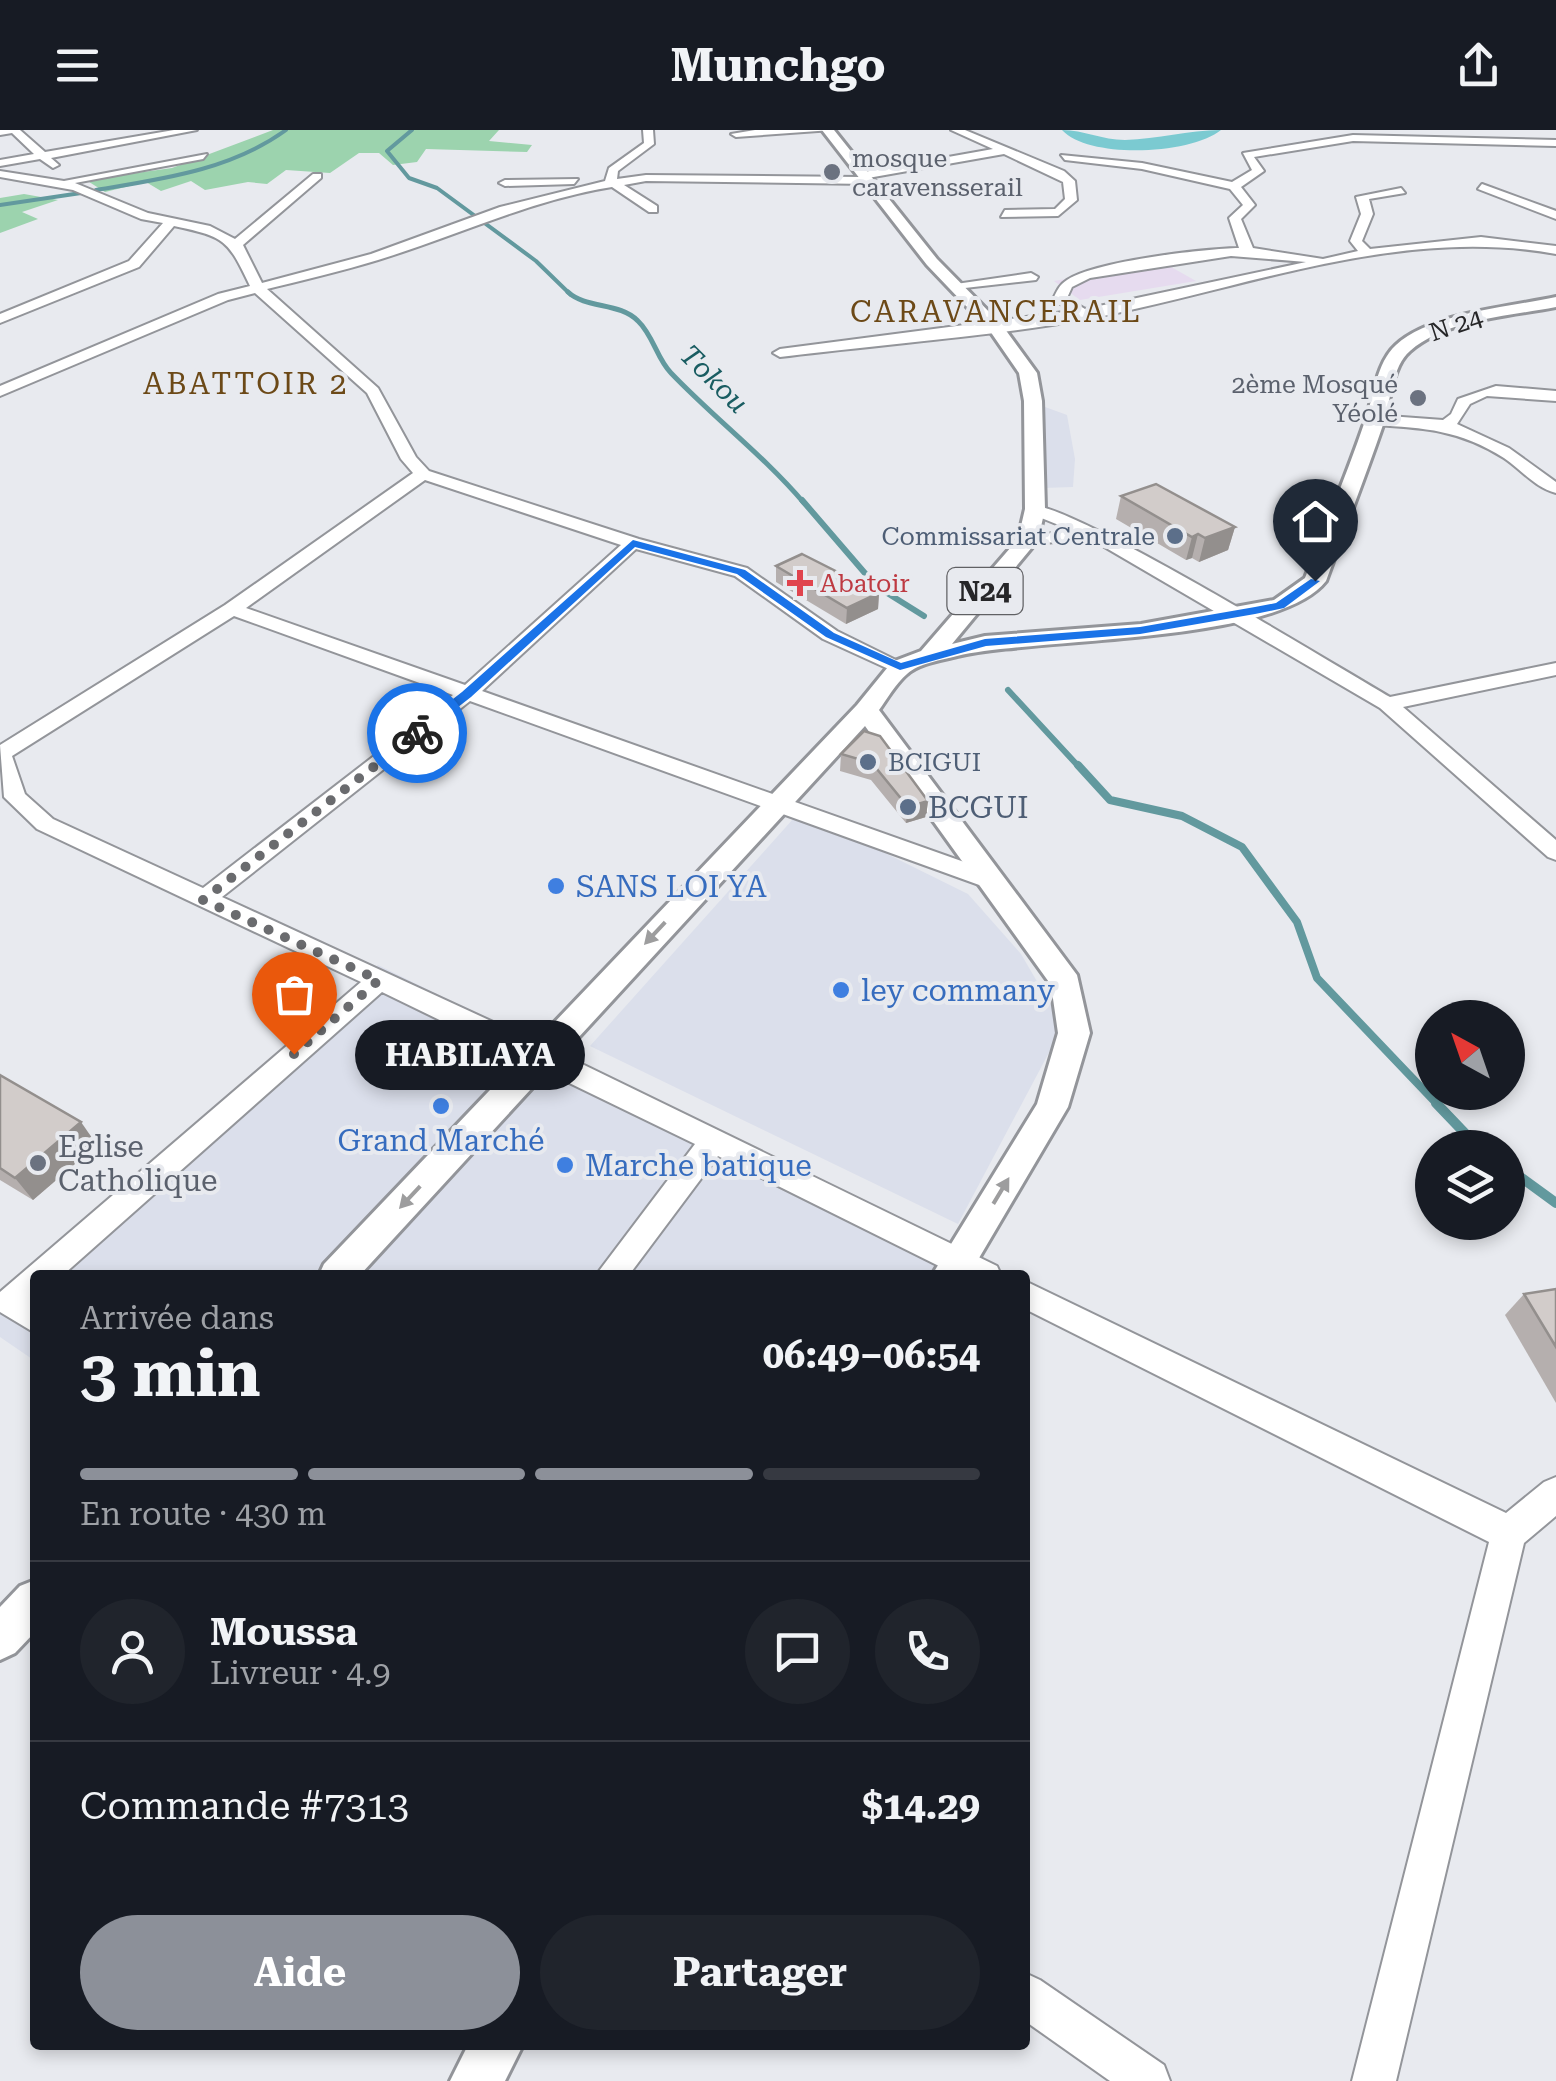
<!DOCTYPE html>
<html lang="fr">
<meta charset="utf-8">
<style>
body{margin:0;font-family:"Roboto Serif",serif;background:#20242c;color:#f1f3f6;height:100vh;display:flex;flex-direction:column;font-size:38px;white-space:nowrap}
*{box-sizing:border-box;margin:0}
p{font-size:32px;color:#9ea1a6}
.icon{flex:none;width:55px;height:55px;fill:none;stroke:currentColor;stroke-width:2;stroke-linecap:round;stroke-linejoin:round}
.map{position:relative;flex:1;overflow:hidden}
.drawer{position:absolute;left:30px;top:1140px;width:1000px;height:780px;display:flex;flex-direction:column;background:#171b24;border-radius:10px;box-shadow:0 5px 15px #0003}
.drawer>*{flex:none}
.needle{width:65px;rotate:320deg}
.fabs{position:absolute;left:1415px;top:870px;display:grid;gap:20px}
.fabs a{display:grid;place-items:center;width:110px;height:110px;border-radius:50%;background:#171b24;box-shadow:0 5px 15px #0003;font-size:50px}
.pin{position:absolute;display:grid;place-items:center;width:85px;height:85px;color:#fff;margin:-102px -42px;border-radius:50% 50% 50% 0;rotate:-45deg;box-shadow:0 0 10px #0007}
.pin .icon{rotate:45deg}
.courier{position:absolute;display:grid;place-items:center;width:100px;height:100px;margin:-50px;border:8px solid #1a73e8;border-radius:50%;background:#fff;color:#222;box-shadow:0 2px 12px #0007}
.bubble{position:absolute;height:70px;border-radius:35px;background:#171b24;box-shadow:0 5px 15px #0003;font-size:32px;font-weight:700;line-height:70px;text-align:center}
.headline em{font-style:normal;font-weight:700}
.headline div{display:flex;flex-direction:column-reverse}
.headline{display:flex;align-items:center;justify-content:space-between;height:170px;padding:0 50px}
h1{font-size:65px;font-weight:700;line-height:75px}
.bar{display:grid;grid-template-columns:repeat(4,1fr);gap:15px 10px;align-content:center;height:120px;padding:0 50px}
.bar i{height:12px;border-radius:8px;background:#363941}
.bar .current{background:#8c9099}
.bar p{grid-column:span 4}
.line{display:flex;align-items:center;gap:25px;padding:0 50px;border-top:2px solid #363941}
.line div{flex:1}
.round{display:grid;place-items:center;flex:none;width:105px;height:105px;border-radius:52px;background:#20242c}
.primary-button{display:flex;gap:20px;margin-top:auto;padding:20px 50px}
.primary-button a{flex:1;height:115px;border-radius:60px;background:#8c9099;color:#fff;font-size:40px;font-weight:700;line-height:115px;text-align:center}
.primary-button a+a{background:#20242c;color:#f1f3f6}
header{display:flex;justify-content:space-between;align-items:center;height:130px;padding:0 50px;background:#171b24;font-size:45px;font-weight:700}
.map>svg:first-child{display:block}
</style>
<header><svg class="icon" aria-label="menu" viewBox="0 0 24 24"><path d="M4 6h16M4 12h16M4 18h16"/></svg>Munchgo<svg class="icon" aria-label="share" viewBox="0 0 24 24"><path d="M12 15V3M7 8l5-5 5 5M5 13v7h14v-7"/></svg></header>
<div class="map">
<svg width="1556" height="1951" viewBox="0 0 1556 1951">
<rect width="100%" height="100%" fill="#e8eaef"/>
<g fill="#dbdfeb">
<polygon points="1045,277 1067,285 1075,329 1073,357 1043,358"/>
<polygon points="793,689 881,721 968,764 1021,824 1063,896 958,1094 590,916"/>
<polygon points="378,835 954,1118 939,1145 35,1145 35,1231 0,1207 0,1164"/>
</g>
<polygon fill="#e6dbef" points="1164,133 1196,151 1080,170 1054,151"/>
<g fill="#9cd3ae">
<polygon points="273,0 499,0 489,11 532,15 527,22 426,19 417,32 393,35 379,23 359,23 330,43 286,40 267,54 248,52 205,60 191,51 161,61 146,52 105,62 86,50 172,38"/>
<polygon points="24,64 58,70 22,82 38,89 0,103 0,68"/>
</g>
<g fill="none" stroke-linecap="round" stroke-linejoin="round">
<g stroke="#62999e" stroke-width="4">
<polyline points="412,0 387,21 409,48 437,58 536,131 571,165"/>
<path d="M 96,60 C 162,49 231,40 286,0"/>
<polyline points="0,75 81,63"/>
</g>
<path stroke="#62999e" stroke-width="5" d="M 568,162 C 586,179 620,172 638,191 C 653,205 657,229 671,243 C 714,288 763,325 804,373"/>
<g stroke="#62999e" stroke-width="6">
<polyline points="802,370 876,456 924,486"/>
<polyline points="1008,560 1080,638"/>
</g>
<polyline stroke="#62999e" stroke-width="8" points="1078,635 1110,670 1182,686 1242,717 1297,792 1317,848 1438,975"/>
<g stroke="#62999e" stroke-width="10">
<polyline points="1436,973 1479,1018"/>
<polyline points="1508,1038 1556,1073"/>
</g>
<path fill="#7bcad1" fill-rule="evenodd" d="M 1062,0 C 1084,0 1102,10 1125,10 C 1158,9 1188,0 1221,0 C 1192,24 1090,30 1062,0 Z"/>
<defs>
<g id="minor">
<polygon points="0,0 20,0 45,22 174,0 197,0 51,28 59,35 53,38 40,29 0,36 0,30 34,24 12,3 0,5"/>
<path d="M 643,0 L 653,0 L 654,14 L 618,41 L 617,49 L 646,45 L 860,47 L 858,45 L 864,42 L 993,19 L 951,0 L 965,0 L 1064,41 L 1075,51 L 1077,70 L 1058,86 L 1001,87 L 1005,80 L 1055,79 L 1065,69 L 1063,52 L 1004,24 L 868,48 L 875,51 L 869,54 L 646,51 L 624,55 L 657,76 L 657,82 L 649,82 L 612,57 C 530,70 457,106 378,130 C 342,141 304,150 267,159 L 378,258 L 416,327 L 429,341 L 639,409 L 747,438 L 837,501 L 910,537 L 907,541 L 893,541 L 823,509 L 735,446 L 636,419 L 482,561 L 998,744 L 1002,750 L 998,756 L 982,756 L 470,571 L 222,767 L 543,915 L 997,1136 L 1001,1145 L 957,1145 L 718,1026 L 629,1145 L 596,1145 L 695,1014 L 382,862 L 63,1145 L 35,1145 L 35,1203 L 0,1182 L 0,1162 L 361,852 L 37,699 L 4,667 L 0,615 L 225,475 L 413,343 L 401,329 L 367,263 L 255,163 L 228,170 L 0,266 L 0,256 L 218,164 L 250,156 C 228,110 226,107 174,96 L 139,137 L 0,193 L 0,184 L 129,131 L 163,93 L 141,89 L 73,60 L 0,47 L 0,41 L 64,51 L 207,24 L 203,29 L 75,53 L 148,83 L 210,96 L 235,109 L 313,44 L 321,44 L 321,48 L 243,115 L 262,153 L 371,124 L 500,77 L 605,51 L 609,38 L 644,13 ZM 425,350 L 621,415 L 465,555 L 246,478 ZM 234,486 L 453,565 L 203,758 L 53,689 L 25,664 L 12,626 Z"/>
<polygon points="755,0 832,0 736,7 731,4"/>
<path d="M 1353,5 L 1556,10 L 1556,16 L 1353,11 L 1254,27 L 1264,41 L 1241,57 L 1255,75 L 1241,89 L 1253,118 L 1323,129 L 1358,121 L 1350,111 L 1361,84 L 1356,67 L 1401,58 L 1405,63 L 1369,69 L 1373,84 L 1362,111 L 1370,119 L 1481,107 L 1556,116 L 1556,124 C 1398,95 1241,160 1088,189 C 988,207 882,214 780,227 L 773,223 L 780,219 L 1071,181 L 1053,169 C 1057,161 1059,155 1067,150 C 1096,131 1202,119 1239,118 L 1229,88 L 1243,75 L 1230,59 L 1142,39 L 1065,30 L 1061,25 L 1142,33 L 1232,52 L 1252,40 L 1243,23 ZM 1231,126 L 1306,132 L 1085,179 L 1067,168 L 1072,157 L 1090,148 Z"/>
<polygon points="578,49 574,54 505,56 499,53 505,50"/>
<polygon points="1482,54 1556,81 1556,89 1478,59"/>
<polygon points="1031,143 1038,147 1036,150 956,159 949,155"/>
<path d="M 1496,256 L 1556,261 L 1556,271 L 1487,266 L 1470,274 L 1457,294 L 1509,318 L 1556,352 L 1556,363 C 1534,357 1522,340 1504,328 C 1460,300 1425,298 1375,295 L 1367,290 L 1375,285 L 1443,290 L 1451,284 L 1458,269 Z"/>
<path d="M 1029,375 C 1067,370 1338,537 1390,567 L 1556,533 L 1556,545 L 1403,577 L 1556,710 L 1556,730 L 1548,727 L 1380,578 L 1089,408 L 1020,416 L 1020,408 L 1071,400 L 1029,383 Z"/>
<polygon points="1025,1151 1506,1383 1544,1352 1556,1347 1556,1386 1524,1413 1396,1951 1352,1951 1489,1412 1025,1179"/>
<polygon points="1025,1843 1040,1850 1164,1935 1170,1951 1110,1951 1025,1891"/>
</g>
<g id="major">
<path d="M 822,0 L 834,0 L 937,129 L 1002,195 L 1037,243 L 1042,271 L 1045,379 L 1038,410 L 952,514 L 985,506 L 1141,494 L 1274,470 L 1305,448 C 1325,396 1347,344 1365,291 C 1374,267 1376,233 1396,215 C 1431,183 1510,177 1556,167 L 1556,177 C 1510,186 1447,189 1410,221 C 1392,236 1391,270 1384,292 C 1366,345 1345,398 1326,451 C 1277,514 1039,507 957,526 C 942,530 919,533 907,544 C 896,553 887,569 879,580 L 1077,845 L 1090,903 L 1068,977 L 969,1145 L 932,1145 L 1037,974 L 1058,903 L 1051,855 L 865,596 L 360,1145 L 319,1145 L 324,1134 L 857,575 L 892,532 L 921,521 L 1018,409 L 1025,379 L 1024,271 L 1019,243 L 990,201 L 927,135 Z"/>
<polygon points="35,1450 35,1502 15,1523 0,1530 0,1477 20,1456"/>
<polygon points="468,1915 523,1915 505,1951 450,1951"/>
</g>
</defs>
<use href="#minor" stroke="#93959a" stroke-width="4"/>
<use href="#major" stroke="#93959a" stroke-width="6"/>
<use href="#minor" fill="#fff" fill-rule="evenodd"/>
<use href="#major" fill="#fff" fill-rule="evenodd"/>
</g>
<g fill="#b5afae">
<polygon points="1121,366 1235,397 1228,420 1199,432 1192,428 1186,430 1116,389"/>
<polygon points="776,436 879,463 878,479 846,494 776,452"/>
<polygon points="864,601 928,671 926,687 906,693 871,650 840,641 841,624"/>
<polygon points="0,945 97,1015 33,1070 0,1050"/>
<polygon points="1556,1159 1556,1273 1505,1185 1524,1164"/>
</g>
<g fill="#938f8d">
<polygon points="1235,397 1228,420 1199,432 1205,408"/>
<polygon points="1198,404 1192,428 1186,430 1192,407"/>
<polygon points="879,463 878,479 846,494 847,478"/>
<polygon points="928,671 926,687 906,693 908,677"/>
<polygon points="81,992 97,1015 33,1070 15,1048"/>
</g>
<g fill="#d2ccca" stroke="#938f8d" stroke-width="2.5">
<polygon points="1156,354 1235,397 1205,408 1198,404 1192,407 1121,366"/>
<polygon points="802,424 879,463 847,478 776,436"/>
<polygon points="864,601 880,606 928,671 908,677 872,633 841,624"/>
<polygon points="0,945 81,992 15,1048 0,1038"/>
<polygon points="1556,1159 1556,1217 1524,1164"/>
</g>
<defs><path id="oneway-solid" d="M-6-.8H1V-3.2L6.5 0L1 3.2V.8H-6Z" transform="scale(2.5)"/></defs>
<g fill="#9d9d9e">
<use href="#oneway-solid" transform="translate(655 803) rotate(133)"/>
<use href="#oneway-solid" transform="translate(1001 1061) rotate(-59)"/>
<use href="#oneway-solid" transform="translate(410 1067) rotate(133)"/>
</g>
<polygon fill="#1a73e8" points="633,410 745,440 834,503 901,533 985,509 1140,497 1255,477 1276,473 1311,449 1320,451 1284,478 1255,484 1140,504 986,516 900,540 826,507 737,444 635,417 471,567 421,606 413,606 413,600 462,562"/>
<g fill="none" stroke-linecap="round" stroke-linejoin="round">
<polyline stroke="#6a6b6e" stroke-width="10" stroke-dasharray="0 18" points="294,924 379,850 203,770 417,603"/>
</g>
<g fill="#6b7280" stroke="#e8eaef" stroke-width="4">
<circle cx="832" cy="42" r="10"/>
<circle cx="1418" cy="268" r="10"/>
<circle cx="38" cy="1033" r="10"/>
</g>
<g fill="#5c6f8a" stroke="#e8eaef" stroke-width="4">
<circle cx="1175" cy="406" r="10"/>
<circle cx="868" cy="632" r="10"/>
<circle cx="908" cy="677" r="10"/>
</g>
<path fill="#e0444e" stroke="#e8eaef" stroke-width="4" d="M795 438h10v10h10v10h-10v10h-10v-10h-10v-10h10z"/>
<g fill="#3f7fe0" stroke="#e8eaef" stroke-width="4">
<circle cx="556" cy="756" r="10"/>
<circle cx="841" cy="860" r="10"/>
<circle cx="441" cy="976" r="10"/>
<circle cx="565" cy="1035" r="10"/>
</g>
<g text-anchor="middle" dominant-baseline="central" stroke-width="8" stroke-linejoin="round" paint-order="stroke">
<g font-size="25" fill="#5b616d" stroke="#e8eaef" text-anchor="start">
<text x="852" y="28">mosque<tspan x="852" dy="29">caravensserail</tspan></text>
<text x="1398" y="254" text-anchor="end">2ème Mosqué<tspan x="1398" dy="29">Yéolé</tspan></text>
</g>
<g font-size="25" fill="#262628" stroke="#e8eaef">
<text transform="translate(1456 195) rotate(-18)">N 24</text>
</g>
<g font-size="25" fill="#4e5e75" stroke="#e8eaef" text-anchor="end">
<text x="1155" y="406">Commissariat Centrale</text>
<text x="888" y="632" text-anchor="start">BCIGUI</text>
</g>
<g font-size="25" fill="#be3a42" stroke="#e8eaef" text-anchor="start">
<text x="820" y="453">Abatoir</text>
</g>
<g font-size="28" font-style="italic" fill="#1a5d62" stroke="#e8eaef">
<text transform="translate(714 249) rotate(45)">Tokou</text>
</g>
<rect fill="#e8eaef" stroke="#606164" stroke-width="2.5" x="947.5" y="438" width="75" height="46" rx="8"/>
<g font-size="28" font-weight="bold" fill="#262628">
<text x="985" y="461">N24</text>
</g>
<g font-size="30" letter-spacing="2.5" fill="#6c4917" stroke="#e8eaef">
<text x="996" y="181">CARAVANCERAIL</text>
<text x="246" y="253">ABATTOIR 2</text>
</g>
<g font-size="30" fill="#4e5e75" stroke="#e8eaef" text-anchor="start">
<text x="928" y="677">BCGUI</text>
</g>
<g font-size="30" fill="#366cbe" stroke="#e8eaef" text-anchor="start">
<text x="576" y="756">SANS LOI YA</text>
<text x="861" y="860">ley commany</text>
<text x="441" y="1010" text-anchor="middle">Grand Marché</text>
<text x="585" y="1035">Marche batique</text>
</g>
<g font-size="30" fill="#5b616d" stroke="#e8eaef" text-anchor="start">
<text x="58" y="1016">Eglise<tspan x="58" dy="34">Catholique</tspan></text>
</g>
</g>
</svg>
<div class="fabs">
<a><svg class="needle" viewBox="-14 -14 28 28"><path d="M0-13l5 13h-10z" fill="#e53935"/><path d="M0 13l5-13h-10z" fill="#9ea1a6"/></svg></a>
<a><svg class="icon" aria-label="layers" viewBox="0 0 24 24"><path d="M12 4l9 5-9 5-9-5zM3 14l9 5 9-5"/></svg></a>
</div>
<div class="pin" style="left:294px;top:924px;background:#ea580c"><svg class="icon" aria-label="bag" viewBox="0 0 24 24"><path d="M5 8h14l-1 12H6zM9 8a3 3 0 0 1 6 0"/></svg></div>
<div class="pin" style="left:1315px;top:451px;background:#1f2937"><svg class="icon" aria-label="home" viewBox="0 0 24 24"><path d="M3 11l9-7 9 7M6 9v11h12V9"/></svg></div>
<div class="courier" style="left:417px;top:603px"><svg class="icon" aria-label="bike" viewBox="0 0 24 24"><circle cx="6" cy="16" r="4"/><circle cx="18" cy="16" r="4"/><path d="M6 16l4-8h5l3 8M10 8l3 8H6M13 5h3"/></svg></div>
<div class="bubble" style="left:355px;top:890px;width:230px">HABILAYA</div>
<section class="drawer">
<div class="headline"><div><h1>3 min</h1><p>Arrivée dans</p></div><em>06:49–06:54</em></div>
<div class="bar"><i class="current"></i><i class="current"></i><i class="current"></i><i></i><p>En route · 430 m</p></div>
<div class="line" style="height:180px"><a class="round"><svg class="icon" aria-label="person" viewBox="0 0 24 24"><circle cx="12" cy="8" r="4"/><path d="M4 21q1-7 8-7t8 7"/></svg></a><div><b>Moussa</b><p>Livreur · 4.9</p></div><a class="round"><svg class="icon" aria-label="chat" viewBox="0 0 24 24"><path d="M4 5h16v11H9l-5 4z"/></svg></a><a class="round"><svg class="icon" aria-label="phone" viewBox="0 0 24 24"><path d="M5 4h4l2 5-3 2q2 4 5 5l2-3 5 2v4C11 20 4 13 5 4z"/></svg></a></div>
<div class="line" style="height:130px"><div>Commande #7313</div><b>$14.29</b></div>
<div class="primary-button"><a>Aide</a><a>Partager</a></div>
</section>
</div>
